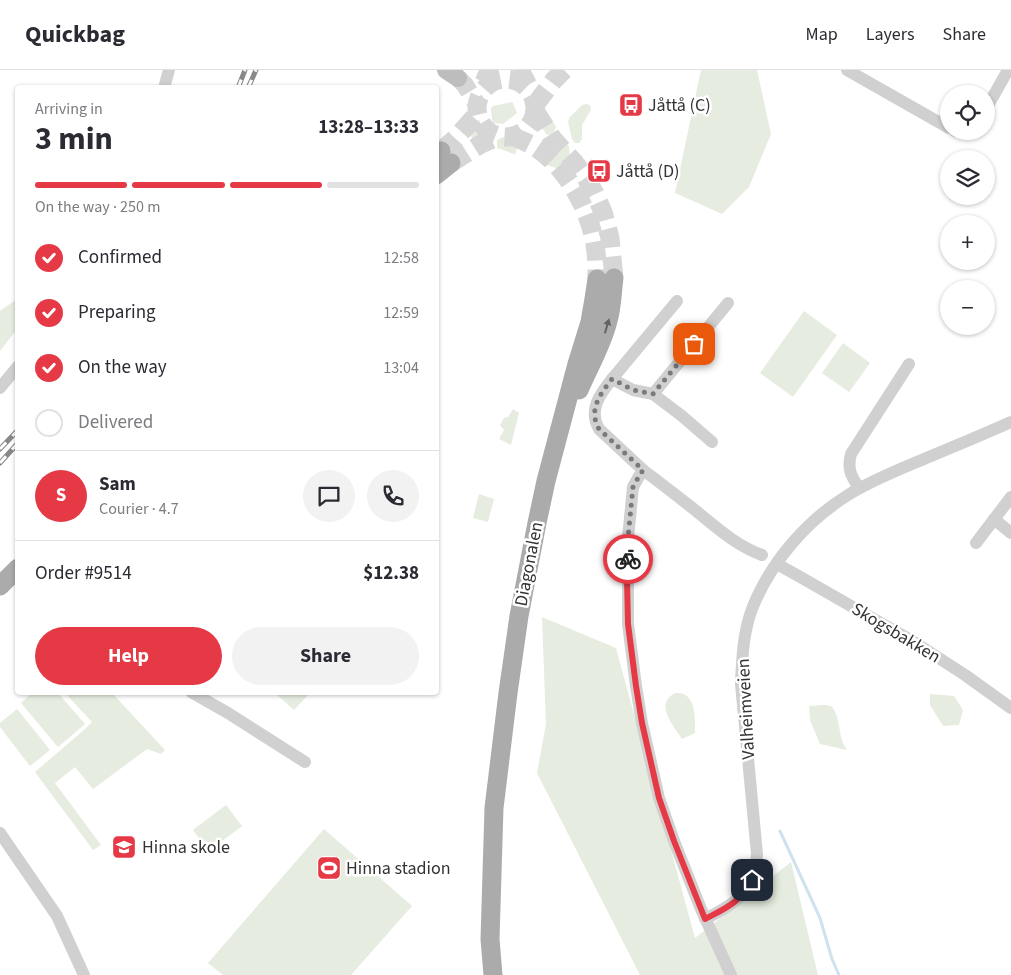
<!DOCTYPE html>
<meta charset="utf-8">
<style>
body{margin:0;font-family:"Source Sans 3",sans-serif;background:#f2f2f3;color:#2b2b33;height:100vh;display:flex;flex-direction:column;font-size:19px;white-space:nowrap}
*{box-sizing:border-box;margin:0}
p{font-size:16px;color:#7c7c81}
.icon{flex:none;width:28px;height:28px;fill:none;stroke:currentColor;stroke-width:2;stroke-linecap:round;stroke-linejoin:round}
.map{position:relative;flex:1;overflow:hidden}
.sheet{position:absolute;left:15px;top:15px;width:424px;height:610px;display:flex;flex-direction:column;background:#fff;border-radius:5px;box-shadow:0 1px 4px #0004}
.sheet>*{flex:none}
.tools{position:absolute;left:940px;top:15px;display:grid;gap:10px}
.tools a{display:grid;place-items:center;width:55px;height:55px;border-radius:50%;background:#fff;box-shadow:0 1px 4px #0004;font-size:25px}
.pin{position:absolute;display:grid;place-items:center;width:42px;height:42px;color:#fff;margin:-21px;border-radius:10px;box-shadow:0 2px 8px #0006}
.courier{position:absolute;display:grid;place-items:center;width:50px;height:50px;margin:-25px;border:4px solid #e63946;border-radius:50%;background:#fff;color:#222;box-shadow:0 1px 6px #0007}
.headline em{font-style:normal;font-weight:700}
.headline div{display:flex;flex-direction:column-reverse}
.headline{display:flex;align-items:center;justify-content:space-between;height:85px;padding:0 20px}
h1{font-size:32px;font-weight:700;line-height:38px}
.bar{display:grid;grid-template-columns:repeat(4,1fr);gap:8px 5px;align-content:center;height:60px;padding:0 20px}
.bar i{height:6px;border-radius:4px;background:#e1e1e2}
.bar .active{background:#e63946}
.bar p{grid-column:span 4}
.line{display:flex;align-items:center;gap:12px;padding:0 20px;border-top:1px solid #e1e1e2}
.line div{flex:1}
.round{display:grid;place-items:center;flex:none;width:52px;height:52px;border-radius:26px;background:#f2f2f3}
ol{padding:0 20px;list-style:none}
li{display:flex;align-items:center;gap:15px;height:55px}
li p{margin-inline-start:auto}
li .icon{padding:5px;border-radius:50%;background:#e63946;color:#fff;stroke-width:4}
li:last-child{color:#7c7c81}
li i{width:28px;height:28px;border:2px solid #e1e1e2;border-radius:50%}
.cta{display:flex;gap:10px;margin-top:auto;padding:10px 20px}
.cta a{flex:1;height:58px;border-radius:30px;background:#e63946;color:#fff;font-size:20px;font-weight:700;line-height:58px;text-align:center}
.cta a+a{background:#f2f2f3;color:#2b2b33}
header{display:flex;align-items:center;gap:30px;box-sizing:border-box;height:70px;padding:0 25px;background:#fff;border-bottom:1px solid #e1e1e2}
header strong{font-size:24px}
nav{display:flex;gap:28px;margin-inline-start:auto;font-size:18px}
.map>svg:first-child{display:block}
</style>
<header>
<strong>Quickbag</strong>
<nav><a>Map</a><a>Layers</a><a>Share</a></nav>
</header>
<div class="map">
<svg width="1011" height="905" viewBox="0 0 1011 905">
<rect width="100%" height="100%" fill="#fff"/>
<g fill="#e6ecdf">
<polygon points="701,0 757,0 771,64 749,117 722,144 675,123"/>
<polygon points="512,32 513,33 517,43 503,54 494,53 492,51 491,38 493,36"/>
<polygon points="586,34 590,35 591,40 582,55 582,69 579,73 575,73 572,69 568,52 569,48 582,35"/>
<polygon points="537,42 554,53 556,57 554,62 549,65 546,64 534,46"/>
<polygon points="479,50 480,51 483,62 475,69 473,69 467,61 470,54"/>
<polygon points="510,64 517,66 518,68 516,83 514,84 497,78 497,70"/>
<polygon points="557,72 568,75 569,77 571,98 569,100 565,101 547,95 548,79"/>
<polygon points="17,229 17,259 0,281 0,241"/>
<polygon points="804,241 837,265 793,327 760,303"/>
<polygon points="843,273 870,293 849,322 822,303"/>
<polygon points="513,339 519,343 511,375 499,369 504,360 500,355 504,348 508,347"/>
<polygon points="479,424 494,429 488,452 473,448"/>
<polygon points="542,547 616,578 695,868 791,792 818,905 640,905 537,703 546,654"/>
<polygon points="32,623 58,623 85,654 58,677 21,633"/>
<polygon points="65,623 112,623 165,680 161,684 147,679 93,719 75,697 55,713 101,775 93,780 35,702 84,660 92,652"/>
<polygon points="275,623 310,623 294,640"/>
<path d="M 675,623 C 697,621 695,649 695,663 L 682,669 C 673,655 654,634 675,623 Z"/>
<polygon points="930,624 954,626 963,640 959,655 943,656 930,635"/>
<path d="M 825,635 L 831,636 C 842,648 837,667 847,680 L 820,674 L 810,650 L 809,636 Z"/>
<polygon points="17,639 50,680 30,696 0,657 0,653"/>
<polygon points="226,735 242,756 209,781 193,760"/>
<polygon points="324,759 412,836 351,905 223,905 208,893"/>
</g>
<g fill="none" stroke-linecap="round" stroke-linejoin="round">
<polyline stroke="#cfe2ee" stroke-width="3" points="780,761 820,848 832,889 839,905"/>
<g stroke="#d6d6d6" stroke-width="18" stroke-dasharray="18 9" stroke-linecap="butt">
<polyline points="479,0 501,10"/>
<polyline points="458,8 465,15 478,36"/>
</g>
<g stroke="#d6d6d6" stroke-width="19" stroke-dasharray="19 9" stroke-linecap="butt">
<circle cx="506" cy="38" r="29"/>
<polyline points="515,11 536,0"/>
<polyline points="535,35 554,10 564,0"/>
<polyline points="535,41 553,69 575,93 586,108 595,124 603,142 610,168 614,208"/>
<path d="M 512,66 C 518,69 524,71 530,74 C 566,94 592,142 596,182 C 597,191 597,200 597,209"/>
<polyline points="441,81 455,69 478,43"/>
<polyline points="451,93 481,74 500,66"/>
</g>
<g stroke="#d0d0d0" stroke-width="12">
<polyline points="847,0 949,58"/>
<polyline points="164,18 169,0"/>
<polyline points="986,39 1008,0"/>
<polyline points="955,61 964,63 971,61"/>
<polyline points="612,309 677,231"/>
<polyline points="0,318 18,296"/>
<polyline points="653,324 728,233"/>
<path d="M 712,372 L 682,346 L 653,324 L 633,320 L 612,309 C 600,324 588,340 599,359 L 643,400 L 638,408 L 633,417 L 628,468 L 628,554 L 636,616 L 642,653 L 659,728 L 674,771 L 701,839 L 731,905"/>
<path d="M 643,400 C 658,411 672,422 686,433 C 711,452 732,474 762,485"/>
<path d="M 859,418 C 851,406 847,399 851,384 L 909,294"/>
<polyline points="994,449 1011,463"/>
<polyline points="976,473 1011,427"/>
<polyline points="777,494 802,508 914,572 965,605 1011,638"/>
<polyline points="191,622 228,643 305,692"/>
<polyline points="0,763 57,846 84,905"/>
<path d="M 705,849 C 737,833 754,822 757,784 L 741,614 C 742,589 743,563 752,539 C 770,493 806,451 848,425 C 872,410 898,400 924,389 C 953,377 982,365 1011,352"/>
</g>
<polyline stroke="#bdbdbd" stroke-width="18" points="446,0 458,8"/>
<g stroke="#ababab" stroke-width="19">
<polyline points="436,85 441,81"/>
<polyline points="436,105 451,93"/>
<path d="M 579,320 C 589,297 602,275 608,251 C 612,237 612,223 614,208"/>
<polyline points="0,516 18,498"/>
<polyline points="493,905 490,869 494,738 508,623 519,546 537,453 546,411 577,294 590,252 594,229 597,209"/>
</g>
<defs>
<g id="rail">
<polyline points="238,18 245,0"/>
<polyline points="248,18 256,0"/>
<polyline points="0,379 18,360"/>
<polyline points="0,393 18,373"/>
</g>
</defs>
<use href="#rail" stroke="#888" stroke-width="5"/>
<use href="#rail" stroke="#fff" stroke-width="3" stroke-dasharray="9" stroke-linecap="butt"/>
</g>
<defs><path id="oneway-solid" d="M-6-.8H1V-3.2L6.5 0L1 3.2V.8H-6Z" transform="scale(1.25)"/></defs>
<use fill="#636363" href="#oneway-solid" transform="translate(607 256) rotate(-74)"/>
<g fill="none" stroke-linecap="round" stroke-linejoin="round">
<path stroke="#7a7a7a" stroke-width="5" stroke-dasharray="0 9" d="M 628,489 L 628,468 L 633,417 L 638,408 L 643,400 L 599,359 C 588,340 600,324 612,309 L 633,320 L 653,324 L 694,274"/>
<path stroke="#e63946" stroke-width="6" d="M 628,489 L 627,508 L 628,554 L 636,616 L 642,653 L 659,728 L 674,771 L 705,849 C 728,837 739,833 752,810"/>
</g>
<defs>
<symbol id="bus-square" viewBox="-11 -11 22 22"><rect x="-9" y="-9" width="18" height="18" rx="4" fill="#e63946" stroke="#fff"/><path d="M-5-6H5V4H4V6H2V4H-2V6H-4V4H-5ZM-3.5-4V0h7V-4ZM-3.5 1.2v1.5H-2V1.2ZM2 1.2v1.5H3.5V1.2Z" fill="#fff"/></symbol>
<symbol id="school-square" viewBox="-11 -11 22 22"><rect x="-9" y="-9" width="18" height="18" rx="4" fill="#e63946" stroke="#fff"/><path d="M0-5L7-2L0 1L-7-2ZM-4 1L0 2.5L4 1V4Q0 6-4 4Z" fill="#fff"/></symbol>
<symbol id="stadium-square" viewBox="-11 -11 22 22"><rect x="-9" y="-9" width="18" height="18" rx="4" fill="#e63946" stroke="#fff"/><path d="M0-5a6.5 5 0 1 0 0 10a6.5 5 0 1 0 0-10ZM-3.5-1.8h7v3.6h-7Z" fill="#fff"/></symbol>
</defs>
<g fill-rule="evenodd">
<use href="#bus-square" x="617" y="21" width="28" height="28"/>
<use href="#bus-square" x="585" y="87" width="28" height="28"/>
<use href="#school-square" x="110" y="763" width="28" height="28"/>
<use href="#stadium-square" x="315" y="784" width="28" height="28"/>
</g>
<g text-anchor="middle" dominant-baseline="central" stroke-width="5" stroke-linejoin="round" paint-order="stroke">
<g font-size="18" fill="#333" stroke="#fff" text-anchor="start">
<text x="648" y="35">Jåttå (C)</text>
<text x="616" y="101">Jåttå (D)</text>
<text x="142" y="777">Hinna skole</text>
<text x="346" y="798">Hinna stadion</text>
</g>
<g font-size="18" fill="#333" stroke="#fff">
<text transform="translate(529 494) rotate(-79)">Diagonalen</text>
<text transform="translate(896 563) rotate(31)">Skogsbakken</text>
<text transform="translate(746 639) rotate(-93)">Valheimveien</text>
</g>
</g>
</svg>
<div class="tools">
<a><svg class="icon" aria-label="locate" viewBox="0 0 24 24"><circle cx="12" cy="12" r="6"/><path d="M12 2v4M12 18v4M2 12h4M18 12h4"/></svg></a>
<a><svg class="icon" aria-label="layers" viewBox="0 0 24 24"><path d="M12 4l9 5-9 5-9-5zM3 14l9 5 9-5"/></svg></a>
<a>+</a>
<a>−</a>
</div>
<div class="pin" style="left:694px;top:274px;background:#ea580c"><svg class="icon" aria-label="bag" viewBox="0 0 24 24"><path d="M5 8h14l-1 12H6zM9 8a3 3 0 0 1 6 0"/></svg></div>
<div class="pin" style="left:752px;top:810px;background:#1f2937"><svg class="icon" aria-label="home" viewBox="0 0 24 24"><path d="M3 11l9-7 9 7M6 9v11h12V9"/></svg></div>
<div class="courier" style="left:628px;top:489px"><svg class="icon" aria-label="bike" viewBox="0 0 24 24"><circle cx="6" cy="16" r="4"/><circle cx="18" cy="16" r="4"/><path d="M6 16l4-8h5l3 8M10 8l3 8H6M13 5h3"/></svg></div>
<section class="sheet">
<div class="headline"><div><h1>3 min</h1><p>Arriving in</p></div><em>13:28–13:33</em></div>
<div class="bar"><i class="active"></i><i class="active"></i><i class="active"></i><i></i><p>On the way · 250 m</p></div>
<ol>
<li><svg class="icon" aria-label="check" viewBox="0 0 24 24"><path d="M5 12l5 5 9-10"/></svg>Confirmed<p>12:58</p></li>
<li><svg class="icon" aria-label="check" viewBox="0 0 24 24"><path d="M5 12l5 5 9-10"/></svg>Preparing<p>12:59</p></li>
<li><svg class="icon" aria-label="check" viewBox="0 0 24 24"><path d="M5 12l5 5 9-10"/></svg>On the way<p>13:04</p></li>
<li><i></i>Delivered</li>
</ol>
<div class="line" style="height:90px"><b class="round" style="background:#e63946;color:#fff">S</b><div><b>Sam</b><p>Courier · 4.7</p></div><a class="round"><svg class="icon" aria-label="chat" viewBox="0 0 24 24"><path d="M4 5h16v11H9l-5 4z"/></svg></a><a class="round"><svg class="icon" aria-label="phone" viewBox="0 0 24 24"><path d="M5 4h4l2 5-3 2q2 4 5 5l2-3 5 2v4C11 20 4 13 5 4z"/></svg></a></div>
<div class="line" style="height:65px"><div>Order #9514</div><b>$12.38</b></div>
<div class="cta"><a>Help</a><a>Share</a></div>
</section>
</div>
